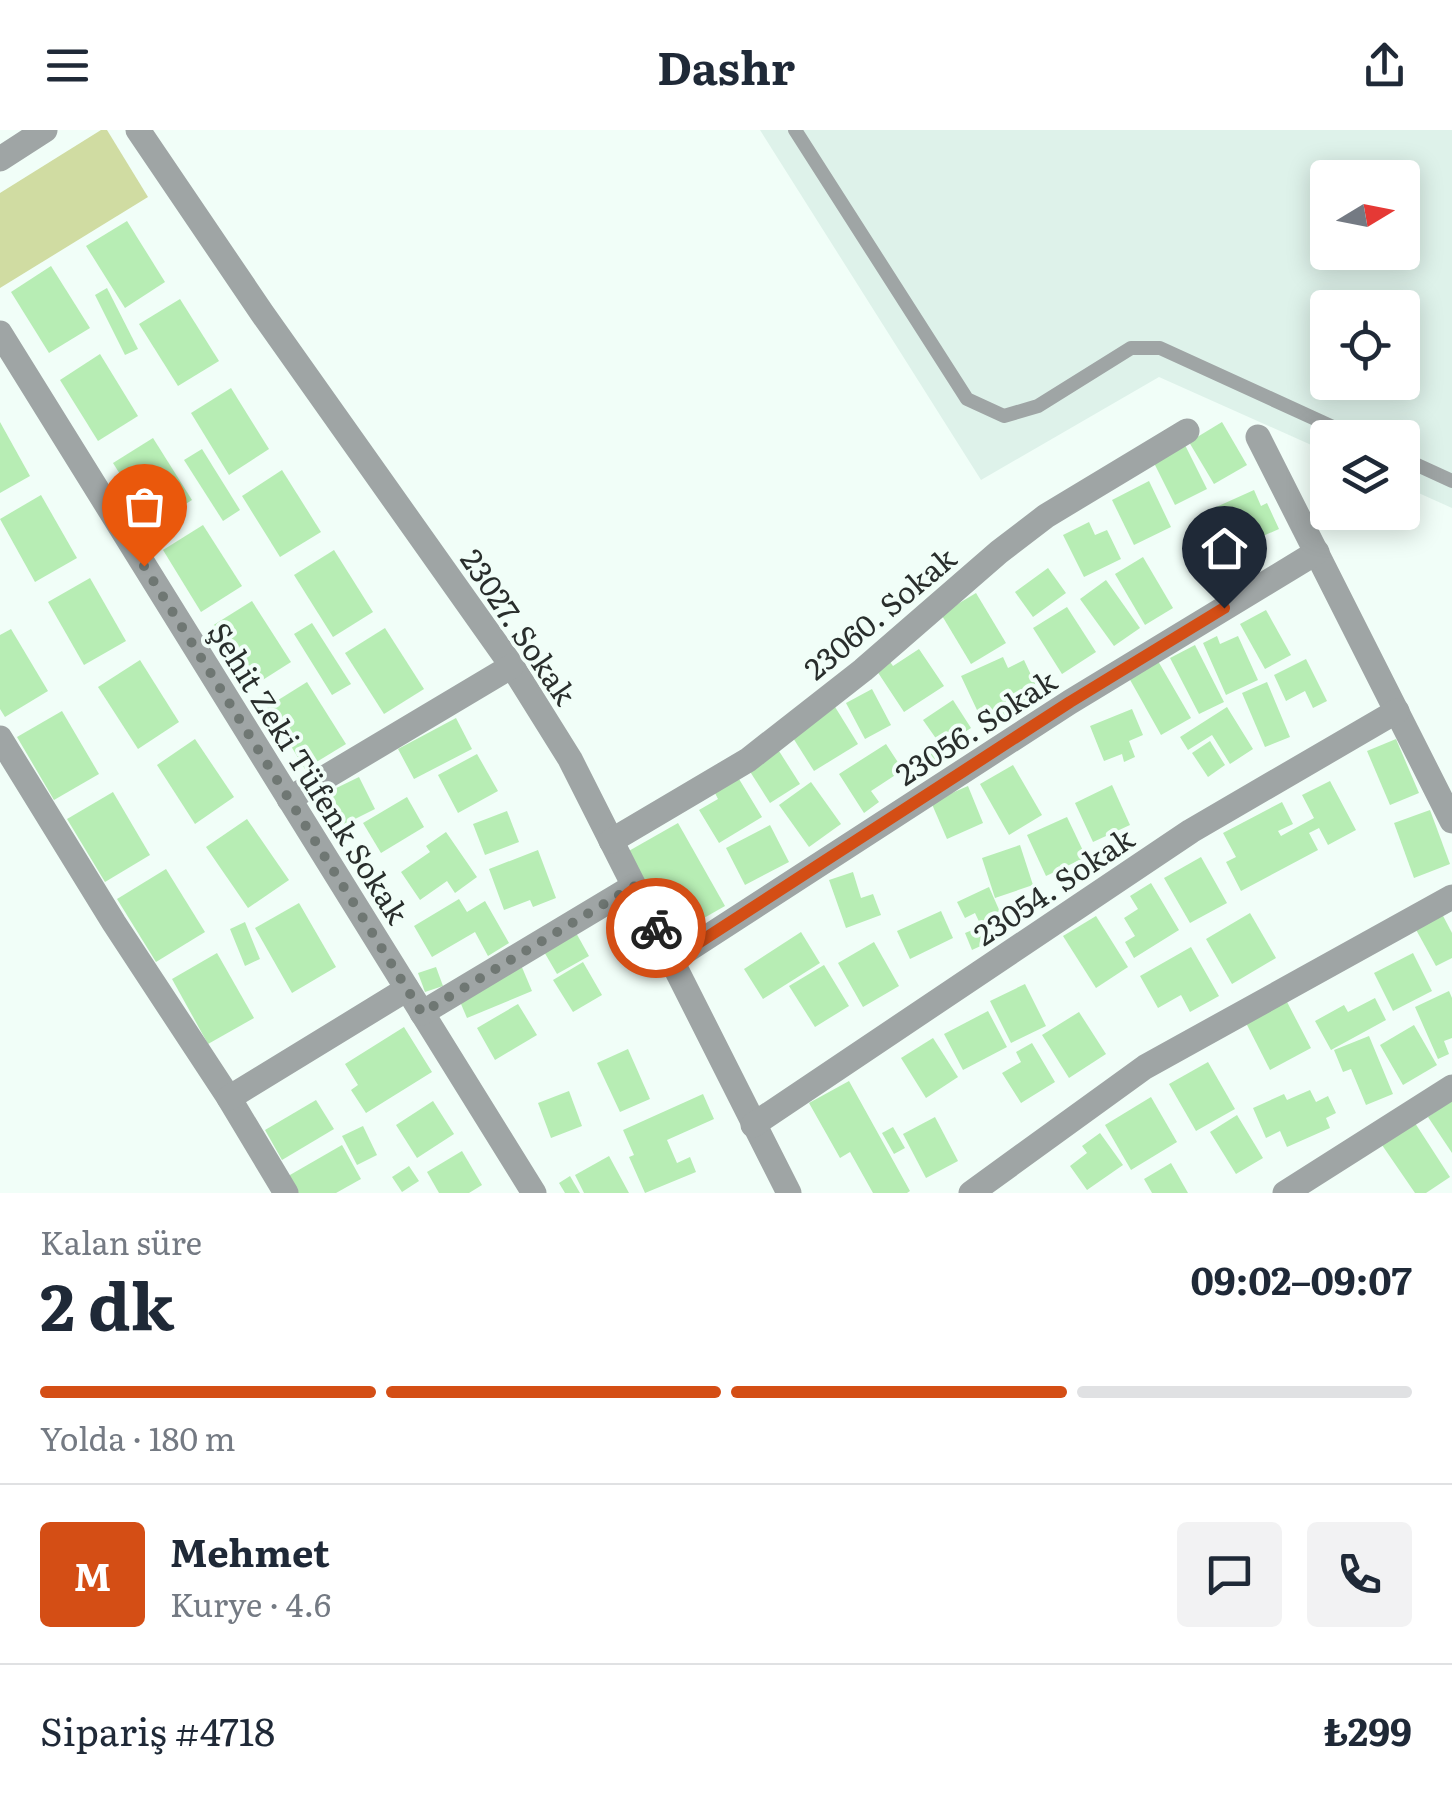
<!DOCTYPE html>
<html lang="tr">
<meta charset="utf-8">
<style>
body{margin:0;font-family:Literata,serif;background:#f2f2f3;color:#1f2937;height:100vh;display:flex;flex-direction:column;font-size:38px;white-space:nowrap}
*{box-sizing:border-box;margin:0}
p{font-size:32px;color:#747a83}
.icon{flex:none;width:55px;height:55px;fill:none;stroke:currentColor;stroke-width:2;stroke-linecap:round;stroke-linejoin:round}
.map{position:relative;height:1063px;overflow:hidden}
.drawer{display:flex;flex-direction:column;background:#fff;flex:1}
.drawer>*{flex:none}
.needle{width:65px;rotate:80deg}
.buttons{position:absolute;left:1310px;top:30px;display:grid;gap:20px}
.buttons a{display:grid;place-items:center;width:110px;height:110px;border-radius:10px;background:#fff;box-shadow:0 5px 25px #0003;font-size:50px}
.pin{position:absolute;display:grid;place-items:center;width:85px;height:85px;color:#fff;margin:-102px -42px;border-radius:50% 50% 50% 0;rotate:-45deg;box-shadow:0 0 10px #0007}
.pin .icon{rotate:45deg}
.courier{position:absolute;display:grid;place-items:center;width:100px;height:100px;margin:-50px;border:8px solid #d44e15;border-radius:50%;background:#fff;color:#222;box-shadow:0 2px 12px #0007}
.overview em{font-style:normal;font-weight:700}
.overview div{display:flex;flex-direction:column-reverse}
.overview{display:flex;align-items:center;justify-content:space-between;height:170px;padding:0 40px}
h1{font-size:65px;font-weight:700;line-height:75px}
.bar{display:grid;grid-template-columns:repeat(4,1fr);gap:15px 10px;align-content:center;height:120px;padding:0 40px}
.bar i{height:12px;border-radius:8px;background:#e0e1e3}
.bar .selected{background:#d44e15}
.bar p{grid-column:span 4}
.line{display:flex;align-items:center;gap:25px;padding:0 40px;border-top:2px solid #e0e1e3}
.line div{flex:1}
.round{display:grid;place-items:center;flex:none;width:105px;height:105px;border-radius:10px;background:#f2f2f3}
header{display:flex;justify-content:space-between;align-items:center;height:130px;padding:0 40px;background:#fff;font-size:45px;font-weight:700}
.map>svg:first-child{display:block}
</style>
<header><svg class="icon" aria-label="menu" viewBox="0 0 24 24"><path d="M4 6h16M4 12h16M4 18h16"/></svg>Dashr<svg class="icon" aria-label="share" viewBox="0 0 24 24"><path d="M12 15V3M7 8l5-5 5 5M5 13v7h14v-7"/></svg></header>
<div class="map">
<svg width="1452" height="1063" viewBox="0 0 1452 1063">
<rect width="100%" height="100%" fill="#f1fef8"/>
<path fill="#def2ea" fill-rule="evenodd" d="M 760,0 L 1452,0 L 1452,378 L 1403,356 L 1402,308 L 1328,308 L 1327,322 L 1159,247 L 981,350 ZM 1328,48 L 1402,48 L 1402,122 L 1328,122 ZM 1328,178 L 1402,178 L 1402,252 L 1328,252 Z"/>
<polygon fill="#d0dca2" points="101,0 107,0 148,67 0,158 0,63"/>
<g fill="#b7edb4">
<polygon points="127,91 165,152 125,178 86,116"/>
<polygon points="51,136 90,198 49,223 11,162"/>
<polygon points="107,158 138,219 125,225 95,165"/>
<polygon points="180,169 219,231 178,256 139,194"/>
<polygon points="100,224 138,286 98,311 60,250"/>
<polygon points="231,258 269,319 229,345 191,283"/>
<polygon points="0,292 30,346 0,363"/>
<polygon points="1222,292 1247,335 1214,354 1189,312"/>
<polygon points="153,308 192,370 152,395 113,333"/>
<polygon points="1185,315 1207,359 1175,375 1153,331"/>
<polygon points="202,319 240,380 223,391 184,330"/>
<polygon points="282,340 321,402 280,427 242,366"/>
<polygon points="1149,351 1171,397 1134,415 1112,370"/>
<polygon points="1254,360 1261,376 1267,373 1279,399 1233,419 1214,378"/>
<polygon points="41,365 77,428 35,452 0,389"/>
<polygon points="1089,392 1095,405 1107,400 1121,429 1084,447 1063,405"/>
<polygon points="203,395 242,456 201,482 163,420"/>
<polygon points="334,420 373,482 333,507 294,445"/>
<polygon points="1143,427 1173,478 1145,495 1115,444"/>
<polygon points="1048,438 1066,463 1033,487 1015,462"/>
<polygon points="90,448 126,511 84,535 48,472"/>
<polygon points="1106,450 1140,498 1114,516 1080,469"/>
<polygon points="976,463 1006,513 971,534 941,484"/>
<polygon points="252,471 291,532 250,558 212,496"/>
<polygon points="1067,477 1096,522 1062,544 1033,498"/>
<polygon points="1266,480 1291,525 1265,539 1240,494"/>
<polygon points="312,493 351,554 332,565 294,504"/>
<polygon points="385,498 424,559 384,584 345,523"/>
<polygon points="11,499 48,561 5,587 0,579 0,505"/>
<polygon points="1217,506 1220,514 1238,506 1258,550 1226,565 1203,513"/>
<polygon points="1195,515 1224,572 1199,584 1170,528"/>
<polygon points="919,519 944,556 904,582 875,538 888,529 893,536"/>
<polygon points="1003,527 1008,538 1024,530 1040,564 1003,580 1005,585 984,595 961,546"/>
<polygon points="1306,529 1327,571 1313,578 1305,561 1286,571 1274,545"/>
<polygon points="140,530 179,592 138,619 98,557"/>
<polygon points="1158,531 1191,588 1161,605 1129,548"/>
<polygon points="307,552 346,614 305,639 267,577"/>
<polygon points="1267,552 1290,607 1265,617 1242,563"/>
<polygon points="872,559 891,595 865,609 846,573"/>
<polygon points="953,570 971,598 942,617 923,590"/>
<polygon points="832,572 858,614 814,641 788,600"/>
<polygon points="1227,577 1253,619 1230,634 1212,605 1188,620 1180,607"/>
<polygon points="1132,579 1143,605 1129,611 1135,627 1124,632 1122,624 1104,631 1090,596"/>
<polygon points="62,581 99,644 54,670 17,607"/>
<polygon points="456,588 472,619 414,649 398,619"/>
<polygon points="195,609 234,667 195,694 157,635"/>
<polygon points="1396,609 1419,663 1390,675 1367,621"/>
<polygon points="1210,611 1225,635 1208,647 1192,623"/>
<polygon points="886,614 903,640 871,661 879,672 864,683 839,644"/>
<polygon points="940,618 948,629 930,640 923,629"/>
<polygon points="779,621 800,654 770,673 749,640"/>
<polygon points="477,624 498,661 458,683 438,645"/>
<polygon points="1013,635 1042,685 1009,705 980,654"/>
<polygon points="359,647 375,679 337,698 322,665"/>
<polygon points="739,649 762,687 719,713 699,680 718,669 715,663"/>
<polygon points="1330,651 1356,700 1328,715 1319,698 1309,703 1318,720 1241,761 1226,732 1236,727 1223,703 1282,672 1293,694 1278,701 1281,706 1314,688 1302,665"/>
<polygon points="811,652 841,694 809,717 779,675"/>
<polygon points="1112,655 1130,695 1093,712 1075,673"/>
<polygon points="968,656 983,693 947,709 931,672"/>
<polygon points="113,662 150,725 105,752 67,689"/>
<polygon points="407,667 424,697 381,723 363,693"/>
<polygon points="1430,680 1450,734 1414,748 1394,693"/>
<polygon points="507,681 519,712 485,725 473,694"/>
<polygon points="1067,687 1086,727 1046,746 1027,705"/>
<polygon points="247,689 289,750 248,778 206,717"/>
<polygon points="678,693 725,776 674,805 627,722"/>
<polygon points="770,695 789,732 745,755 726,718"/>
<polygon points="446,702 477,747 455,763 447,751 420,770 401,742 430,722 426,716"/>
<polygon points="1020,715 1033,755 995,768 982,728"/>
<polygon points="538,720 556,768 533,777 530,770 504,780 489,739"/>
<polygon points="1201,727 1227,773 1190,793 1164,748"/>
<polygon points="166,739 205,802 156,832 117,769"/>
<polygon points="853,742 861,768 873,764 881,785 846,798 829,750"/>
<polygon points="1151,753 1179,800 1134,828 1125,812 1135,806 1124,788 1138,779 1130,766"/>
<polygon points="989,757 1004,791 983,800 975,783 965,788 957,772"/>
<polygon points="459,769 467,782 485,771 509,813 488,826 475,802 432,827 414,796"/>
<polygon points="299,773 336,837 292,863 255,798"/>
<polygon points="941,781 953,808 910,829 897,801"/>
<polygon points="1441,782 1452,803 1452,828 1436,836 1414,796"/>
<polygon points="1250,783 1276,828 1232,854 1206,809"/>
<polygon points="1096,786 1128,837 1096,858 1063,806"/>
<polygon points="245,792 260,829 245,836 230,799"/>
<polygon points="980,797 987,813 972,820 965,803"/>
<polygon points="575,801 589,826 557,844 543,820"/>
<polygon points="801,802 820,833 763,869 744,839"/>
<polygon points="874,812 899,856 863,877 838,833"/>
<polygon points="1191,817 1219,866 1190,882 1181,865 1158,878 1140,846"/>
<polygon points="217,823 254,888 208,914 172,849"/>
<polygon points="1413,823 1432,861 1393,881 1374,843"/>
<polygon points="583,832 602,865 573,882 553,850"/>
<polygon points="521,835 532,861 467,888 458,867"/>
<polygon points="824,835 849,876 815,897 789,856"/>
<polygon points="436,837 443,856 425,862 418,843"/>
<polygon points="1025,854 1046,896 1011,913 990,871"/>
<polygon points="1449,861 1452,868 1452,908 1444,911 1449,924 1438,929 1415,877"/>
<polygon points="1375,868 1386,890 1331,920 1315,891 1344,875 1348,882"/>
<polygon points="1286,870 1311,918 1270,940 1245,891"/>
<polygon points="518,874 537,905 495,930 477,898"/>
<polygon points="988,881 1007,917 963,940 944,904"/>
<polygon points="1079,882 1106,924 1069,948 1042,905"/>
<polygon points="1414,895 1437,935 1403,955 1380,915"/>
<polygon points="404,897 432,942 366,983 351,960 358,955 345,934"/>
<polygon points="1369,906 1393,964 1366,975 1351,939 1343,942 1334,920"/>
<polygon points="933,908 958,947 926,968 901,928"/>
<polygon points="1032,913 1055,952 1021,973 1002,943 1021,932 1016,922"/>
<polygon points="628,919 650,969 620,982 597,933"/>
<polygon points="1208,932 1235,979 1196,1001 1169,954"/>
<polygon points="849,951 910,1061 907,1063 873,1063 850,1022 840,1028 809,973"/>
<polygon points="1310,960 1316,972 1328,966 1336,983 1326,988 1330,998 1287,1017 1280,1001 1266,1008 1253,978 1284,964 1287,970"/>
<polygon points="569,961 582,996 551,1008 538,973"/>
<polygon points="703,964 714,989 667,1010 677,1033 690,1027 696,1042 645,1063 629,1027 634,1025 623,1000"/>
<polygon points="1151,967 1177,1012 1131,1040 1105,995"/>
<polygon points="316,970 334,999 282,1030 265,1000"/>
<polygon points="1452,970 1452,1023 1428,987"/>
<polygon points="433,971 454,1004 417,1028 396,995"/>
<polygon points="1237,985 1263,1028 1236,1044 1210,1002"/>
<polygon points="935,987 958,1031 926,1048 903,1004"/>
<polygon points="1415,993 1450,1047 1426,1063 1415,1063 1382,1015"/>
<polygon points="363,996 377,1025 357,1035 342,1006"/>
<polygon points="893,997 905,1018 894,1024 882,1003"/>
<polygon points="1100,1003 1123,1035 1087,1060 1070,1036 1087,1023 1082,1016"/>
<polygon points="342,1015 361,1049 336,1063 291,1063 283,1049"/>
<polygon points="462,1021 482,1055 469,1063 439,1063 427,1042"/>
<polygon points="609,1026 629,1063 584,1063 575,1045"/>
<polygon points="1171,1033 1188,1063 1152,1063 1144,1049"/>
<polygon points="409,1036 419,1051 402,1062 392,1047"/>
<polygon points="570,1046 580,1063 565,1063 559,1053"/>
</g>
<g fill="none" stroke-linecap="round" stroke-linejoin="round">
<g stroke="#9fa5a5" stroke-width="14">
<polyline points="795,0 967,269 1004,286 1038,276 1131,218 1160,218 1357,308"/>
<polyline points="1402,328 1452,351"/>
</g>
<g stroke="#9fa5a5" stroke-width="25">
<polyline points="138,0 262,183 512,536 570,629 789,1063"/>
<polyline points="0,29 45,0"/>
<polyline points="0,203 534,1063"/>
<polyline points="1258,307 1452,691"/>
<polyline points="0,608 114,793 229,968 286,1063"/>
<polyline points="289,669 512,536"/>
<polyline points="611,711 748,630 863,540 999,422 1046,386 1187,301"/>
<polyline points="672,830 1070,572 1317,422"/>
<polyline points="422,883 634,756"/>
<polyline points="229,968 407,859"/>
<polyline points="753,995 1191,701 1397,581"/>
<polyline points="971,1063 1145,937 1452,767"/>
<polyline points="1285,1063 1452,957"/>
</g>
</g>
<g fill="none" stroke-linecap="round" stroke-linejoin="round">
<polyline stroke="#6f7773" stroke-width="10" stroke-dasharray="0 18" points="144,436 422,883 634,756 656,798"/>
<polyline stroke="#d44e15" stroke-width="12" points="656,798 672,830 1070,572 1224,478"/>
</g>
<g text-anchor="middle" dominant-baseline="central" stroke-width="8" stroke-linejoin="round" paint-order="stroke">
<g font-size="30" fill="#292e2c" stroke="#f1fef8">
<text transform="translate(879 482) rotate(-40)">23060. Sokak</text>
<text transform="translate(520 496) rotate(56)">23027. Sokak</text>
<text transform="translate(975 596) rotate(-33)">23056. Sokak</text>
<text transform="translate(310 642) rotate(58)">Şehit Zeki Tüfenk Sokak</text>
<text transform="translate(1053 755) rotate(-34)">23054. Sokak</text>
</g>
</g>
</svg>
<div class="buttons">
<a><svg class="needle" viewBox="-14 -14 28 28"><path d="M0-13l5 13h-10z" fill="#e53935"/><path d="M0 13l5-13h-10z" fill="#747a83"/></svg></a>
<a><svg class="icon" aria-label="locate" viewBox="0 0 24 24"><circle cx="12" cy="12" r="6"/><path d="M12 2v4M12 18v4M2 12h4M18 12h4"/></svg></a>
<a><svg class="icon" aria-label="layers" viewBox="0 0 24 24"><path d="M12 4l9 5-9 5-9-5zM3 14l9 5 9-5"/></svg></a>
</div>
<div class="pin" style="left:144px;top:436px;background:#ea580c"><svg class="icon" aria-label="bag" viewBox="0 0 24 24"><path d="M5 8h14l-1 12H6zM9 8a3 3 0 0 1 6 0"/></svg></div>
<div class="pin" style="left:1224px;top:478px;background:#1f2937"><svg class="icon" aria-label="home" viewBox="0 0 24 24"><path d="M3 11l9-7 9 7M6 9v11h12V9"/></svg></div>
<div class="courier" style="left:656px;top:798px"><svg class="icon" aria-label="bike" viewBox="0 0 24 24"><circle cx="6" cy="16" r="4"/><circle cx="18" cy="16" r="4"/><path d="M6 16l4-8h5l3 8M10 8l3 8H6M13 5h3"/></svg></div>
</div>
<section class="drawer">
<div class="overview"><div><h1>2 dk</h1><p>Kalan süre</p></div><em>09:02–09:07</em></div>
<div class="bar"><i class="selected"></i><i class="selected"></i><i class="selected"></i><i></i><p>Yolda · 180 m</p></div>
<div class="line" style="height:180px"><b class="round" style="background:#d44e15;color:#fff">M</b><div><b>Mehmet</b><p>Kurye · 4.6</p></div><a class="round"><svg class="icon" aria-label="chat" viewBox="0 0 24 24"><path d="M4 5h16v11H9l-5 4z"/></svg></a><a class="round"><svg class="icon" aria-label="phone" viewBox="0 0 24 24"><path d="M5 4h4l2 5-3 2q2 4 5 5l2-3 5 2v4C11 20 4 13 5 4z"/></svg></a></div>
<div class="line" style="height:130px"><div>Sipariş #4718</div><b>₺299</b></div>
</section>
